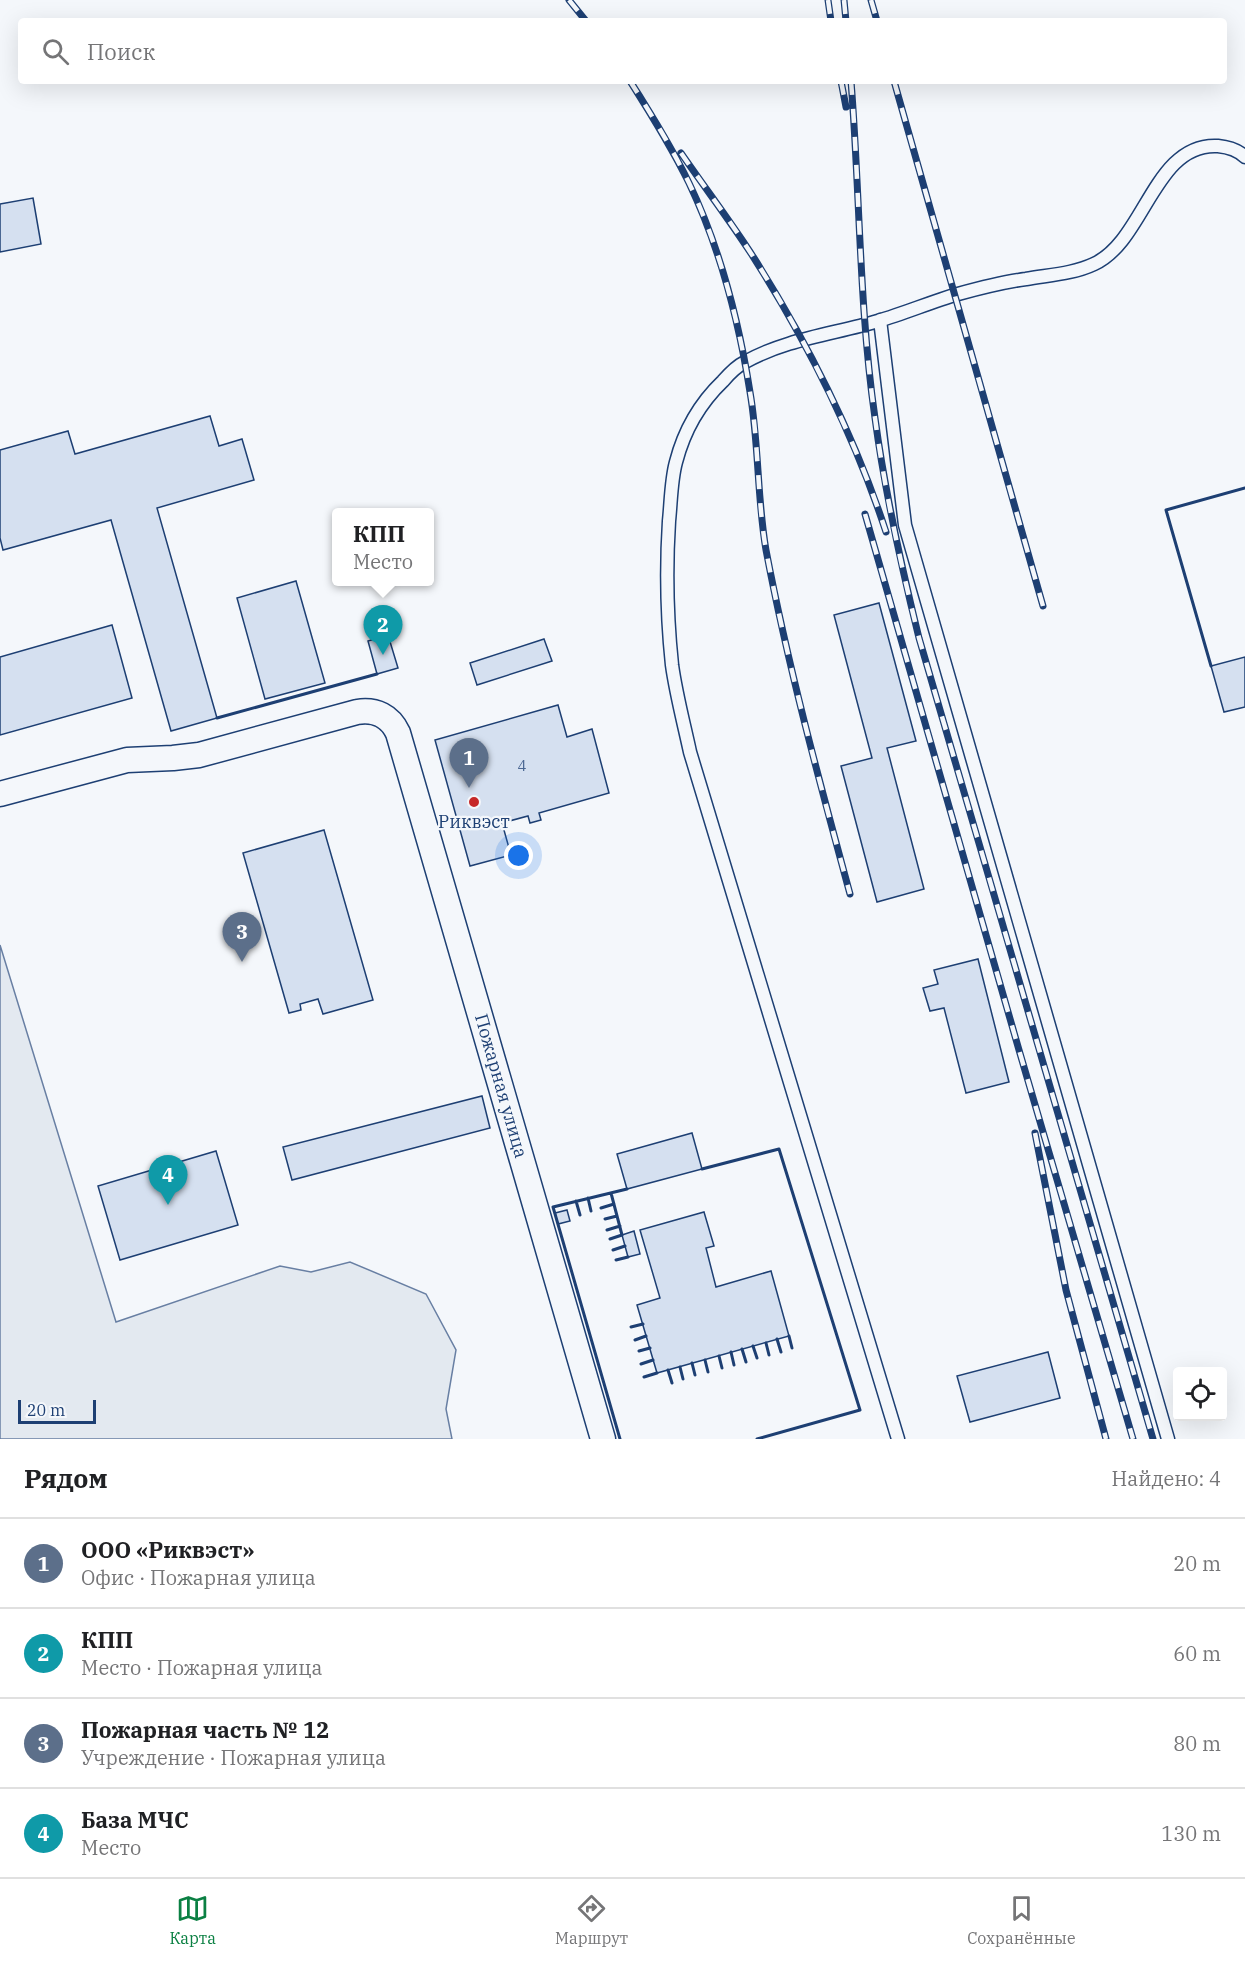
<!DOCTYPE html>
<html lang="ru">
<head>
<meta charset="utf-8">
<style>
	:root { --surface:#fff; --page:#f6f6f6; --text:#202124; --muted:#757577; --line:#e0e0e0; --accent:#0b8043 }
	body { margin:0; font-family:"IBM Plex Serif",serif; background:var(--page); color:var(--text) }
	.controls { position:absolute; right:18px; bottom:18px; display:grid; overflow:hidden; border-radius:6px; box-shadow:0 6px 24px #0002 }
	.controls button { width:54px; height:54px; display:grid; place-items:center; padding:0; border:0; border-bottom:2px solid var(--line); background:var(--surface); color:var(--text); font:30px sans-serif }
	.scale { position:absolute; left:18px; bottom:15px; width:78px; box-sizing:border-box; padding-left:6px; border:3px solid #1d3f73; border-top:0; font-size:16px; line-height:21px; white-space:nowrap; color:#1d3f73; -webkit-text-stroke:4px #f4f7fb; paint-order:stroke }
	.you { position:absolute; left:519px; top:856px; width:21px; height:21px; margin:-15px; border:4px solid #fff; border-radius:50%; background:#1a73e8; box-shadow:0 0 0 9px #1a73e833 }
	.badge { display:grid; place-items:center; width:39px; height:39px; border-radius:50%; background:var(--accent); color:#fff; font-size:20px; font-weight:700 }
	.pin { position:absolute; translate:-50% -50px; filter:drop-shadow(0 2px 3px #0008) }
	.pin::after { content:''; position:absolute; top:32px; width:21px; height:18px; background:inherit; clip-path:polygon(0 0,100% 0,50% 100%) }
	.popup { position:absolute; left:332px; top:508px; width:102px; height:78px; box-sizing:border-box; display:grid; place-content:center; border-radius:6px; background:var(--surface); filter:drop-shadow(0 2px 4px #0005); font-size:20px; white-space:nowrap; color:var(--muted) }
	.popup b { font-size:22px; color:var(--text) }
	.popup::after { content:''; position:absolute; left:50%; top:100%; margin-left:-12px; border:12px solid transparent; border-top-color:var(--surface) }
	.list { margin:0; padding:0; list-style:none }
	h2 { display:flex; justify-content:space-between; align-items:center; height:78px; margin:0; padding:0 24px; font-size:26px }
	h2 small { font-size:20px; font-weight:400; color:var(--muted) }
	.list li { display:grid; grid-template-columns:39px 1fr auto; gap:18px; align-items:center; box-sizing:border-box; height:90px; padding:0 24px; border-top:2px solid var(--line) }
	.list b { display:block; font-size:22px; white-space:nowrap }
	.list p { margin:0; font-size:20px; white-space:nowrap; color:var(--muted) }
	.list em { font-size:20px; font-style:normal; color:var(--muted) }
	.icon { flex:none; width:33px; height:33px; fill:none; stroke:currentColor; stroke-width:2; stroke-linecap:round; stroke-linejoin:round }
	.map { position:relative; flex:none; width:1245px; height:1439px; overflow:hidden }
	.search { position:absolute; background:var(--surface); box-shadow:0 6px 24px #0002; left:18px; right:18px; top:18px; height:66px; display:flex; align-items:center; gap:15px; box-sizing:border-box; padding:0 21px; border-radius:6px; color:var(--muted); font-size:22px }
	.sheet { height:438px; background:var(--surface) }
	nav { display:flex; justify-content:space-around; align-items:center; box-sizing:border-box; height:84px; border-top:2px solid var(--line); background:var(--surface); font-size:16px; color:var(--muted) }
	nav a { display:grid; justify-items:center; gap:3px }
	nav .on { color:var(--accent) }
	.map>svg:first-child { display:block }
</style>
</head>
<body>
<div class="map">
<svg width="1245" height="1439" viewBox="0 0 1245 1439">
	<rect width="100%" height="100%" fill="#f4f7fb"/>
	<path fill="#e3e9f0" stroke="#687fa3" stroke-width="1.5" d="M 0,945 L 116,1322 L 280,1266 L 311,1272 L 350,1262 L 426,1294 L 456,1350 L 446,1409 L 452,1439 L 0,1439 Z"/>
	<path fill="#d5e0f0" stroke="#1d3f73" stroke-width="1.5" d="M 33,198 L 41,244 L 0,252 L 0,204 Z
		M 210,416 L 219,446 L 242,439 L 254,480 L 157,508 L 217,718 L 171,731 L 111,520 L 3,550 L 0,538 L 0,450 L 68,431 L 75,454 Z
		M 296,581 L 325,683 L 265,699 L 237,598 Z
		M 879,603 L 916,741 L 887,748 L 924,889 L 877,902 L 841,766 L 872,758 L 834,615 Z
		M 112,625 L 132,698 L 0,735 L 0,657 Z
		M 388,635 L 398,668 L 377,674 L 368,641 Z
		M 544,639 L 552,661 L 477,685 L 470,663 Z
		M 1245,657 L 1245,707 L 1224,712 L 1211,666 Z
		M 558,705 L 567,737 L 592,729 L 609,793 L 539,813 L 541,820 L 530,823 L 528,816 L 502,823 L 511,855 L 470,866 L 435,740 Z
		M 324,830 L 373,1000 L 323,1014 L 318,999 L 300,1004 L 301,1010 L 289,1013 L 243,853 Z
		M 978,959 L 1009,1082 L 966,1093 L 944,1008 L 930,1011 L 923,988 L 938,984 L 934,970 Z
		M 482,1096 L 490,1128 L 292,1180 L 283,1147 Z
		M 692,1133 L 702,1169 L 627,1189 L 617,1154 Z
		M 216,1151 L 238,1225 L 120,1260 L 98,1186 Z
		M 567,1210 L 570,1221 L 558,1224 L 555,1213 Z
		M 704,1212 L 714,1246 L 706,1248 L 716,1287 L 771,1271 L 789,1336 L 657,1373 L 637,1305 L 660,1298 L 640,1230 Z
		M 634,1231 L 640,1254 L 628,1257 L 622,1235 Z
		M 1048,1352 L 1060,1398 L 970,1422 L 957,1376 Z"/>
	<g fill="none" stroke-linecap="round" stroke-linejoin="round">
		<g stroke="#1d3f73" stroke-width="15">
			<path id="service" d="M 880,320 L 905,525 L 1168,1439
				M 898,1439 L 690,752 C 684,724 676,694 672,665 C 667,618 666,568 669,521 C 671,502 671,480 676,462 C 684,431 700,403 723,381 C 729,374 737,366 745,362 C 786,339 834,334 878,321 C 905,313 931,302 958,294 C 980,288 1003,282 1026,279 C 1048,275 1073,274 1094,264 C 1145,241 1154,142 1218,146 C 1228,147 1238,150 1245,157"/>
		</g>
		<g stroke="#1d3f73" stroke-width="27">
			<path id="minor" d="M 0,794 L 127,760 L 173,758 L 199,755 L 357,712 C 376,709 390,716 398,733 L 603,1439"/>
		</g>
		<use href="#service" stroke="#f4f7fb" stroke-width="12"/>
		<use href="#minor" stroke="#f4f7fb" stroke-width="24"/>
		<g stroke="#1d3f73" stroke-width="7">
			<path id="rail" d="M 569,0 L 586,21
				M 828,0 L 831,21
				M 844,0 L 846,21
				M 871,0 L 877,21
				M 630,81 C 651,114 672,148 689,183 C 720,248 739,322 750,392 C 759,444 757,498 766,550 C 788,666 819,780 850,894
				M 841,81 L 846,107
				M 851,81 C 860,193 859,307 875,418 C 885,493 901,565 919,638 L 1153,1439
				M 894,81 L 1043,606
				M 681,153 C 705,188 731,222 754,258 C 807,342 855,437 886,532
				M 865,514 L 1019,1050 L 1133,1439
				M 1035,1133 L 1066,1290 L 1106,1439"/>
		</g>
		<use href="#rail" stroke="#f4f7fb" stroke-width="4.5" stroke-dasharray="14" stroke-linecap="butt"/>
		<path stroke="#1d3f73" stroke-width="3" d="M 1211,666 L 1166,510 L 1245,488
			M 217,718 L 377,674
			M 702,1169 L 779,1149 L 860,1410 L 757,1439
			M 588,1198 L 591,1211
			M 576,1201 L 580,1215
			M 601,1208 L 614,1204
			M 605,1219 L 617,1216
			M 607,1230 L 620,1226
			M 610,1239 L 622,1235 L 611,1193
			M 613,1250 L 625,1246
			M 616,1260 L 628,1257
			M 631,1327 L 643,1324
			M 789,1336 L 792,1348
			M 777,1339 L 781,1352
			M 635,1340 L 646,1336
			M 766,1343 L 769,1355
			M 753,1346 L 757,1358
			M 742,1349 L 746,1362
			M 639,1351 L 650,1348
			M 731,1352 L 734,1365
			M 719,1356 L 722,1368
			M 705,1360 L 708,1372
			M 692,1363 L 695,1375
			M 641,1364 L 653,1360
			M 680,1367 L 683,1379
			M 668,1370 L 672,1383
			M 644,1377 L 657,1373
			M 620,1439 L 553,1207 L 627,1189"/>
	</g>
	<circle fill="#c62828" stroke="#f4f7fb" stroke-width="2" cx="474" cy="802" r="6"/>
	<g text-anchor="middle" stroke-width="4.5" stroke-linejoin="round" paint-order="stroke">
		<g font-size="15" fill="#4b6792">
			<text x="522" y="771">4</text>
		</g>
		<g font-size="18" fill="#1d3f73" stroke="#f4f7fb">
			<text x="474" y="828">Риквэст</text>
		</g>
		<g font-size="18" fill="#1d3f73" stroke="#f4f7fb">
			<text transform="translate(501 1086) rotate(74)" y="6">Пожарная улица</text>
		</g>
	</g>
</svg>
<div class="controls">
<button><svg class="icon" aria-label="locate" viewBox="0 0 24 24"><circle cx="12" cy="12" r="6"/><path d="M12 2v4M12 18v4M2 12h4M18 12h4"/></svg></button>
</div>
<div class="scale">20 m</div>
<div class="you"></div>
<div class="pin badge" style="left:469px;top:788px;background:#5c6f8a">1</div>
<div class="pin badge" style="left:383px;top:655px;background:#0f9aa8">2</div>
<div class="popup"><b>КПП</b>Место</div>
<div class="pin badge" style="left:242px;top:962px;background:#5c6f8a">3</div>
<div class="pin badge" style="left:168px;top:1205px;background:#0f9aa8">4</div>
<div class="search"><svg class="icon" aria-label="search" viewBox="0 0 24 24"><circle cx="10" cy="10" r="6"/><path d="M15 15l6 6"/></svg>Поиск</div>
</div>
<section class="sheet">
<h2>Рядом<small>Найдено: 4</small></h2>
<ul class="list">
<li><span class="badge" style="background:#5c6f8a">1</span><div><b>ООО «Риквэст»</b><p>Офис · Пожарная улица</p></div><em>20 m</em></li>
<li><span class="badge" style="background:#0f9aa8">2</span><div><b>КПП</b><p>Место · Пожарная улица</p></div><em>60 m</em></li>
<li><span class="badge" style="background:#5c6f8a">3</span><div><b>Пожарная часть № 12</b><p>Учреждение · Пожарная улица</p></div><em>80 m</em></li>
<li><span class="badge" style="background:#0f9aa8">4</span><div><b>База МЧС</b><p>Место</p></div><em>130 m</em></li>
</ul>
</section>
<nav>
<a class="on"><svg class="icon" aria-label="map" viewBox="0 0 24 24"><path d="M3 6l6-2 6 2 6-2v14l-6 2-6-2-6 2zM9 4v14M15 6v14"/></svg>Карта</a>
<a><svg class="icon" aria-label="directions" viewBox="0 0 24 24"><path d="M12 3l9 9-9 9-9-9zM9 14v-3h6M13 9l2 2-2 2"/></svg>Маршрут</a>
<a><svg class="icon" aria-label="saved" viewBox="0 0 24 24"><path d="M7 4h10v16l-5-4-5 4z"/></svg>Сохранённые</a>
</nav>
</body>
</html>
